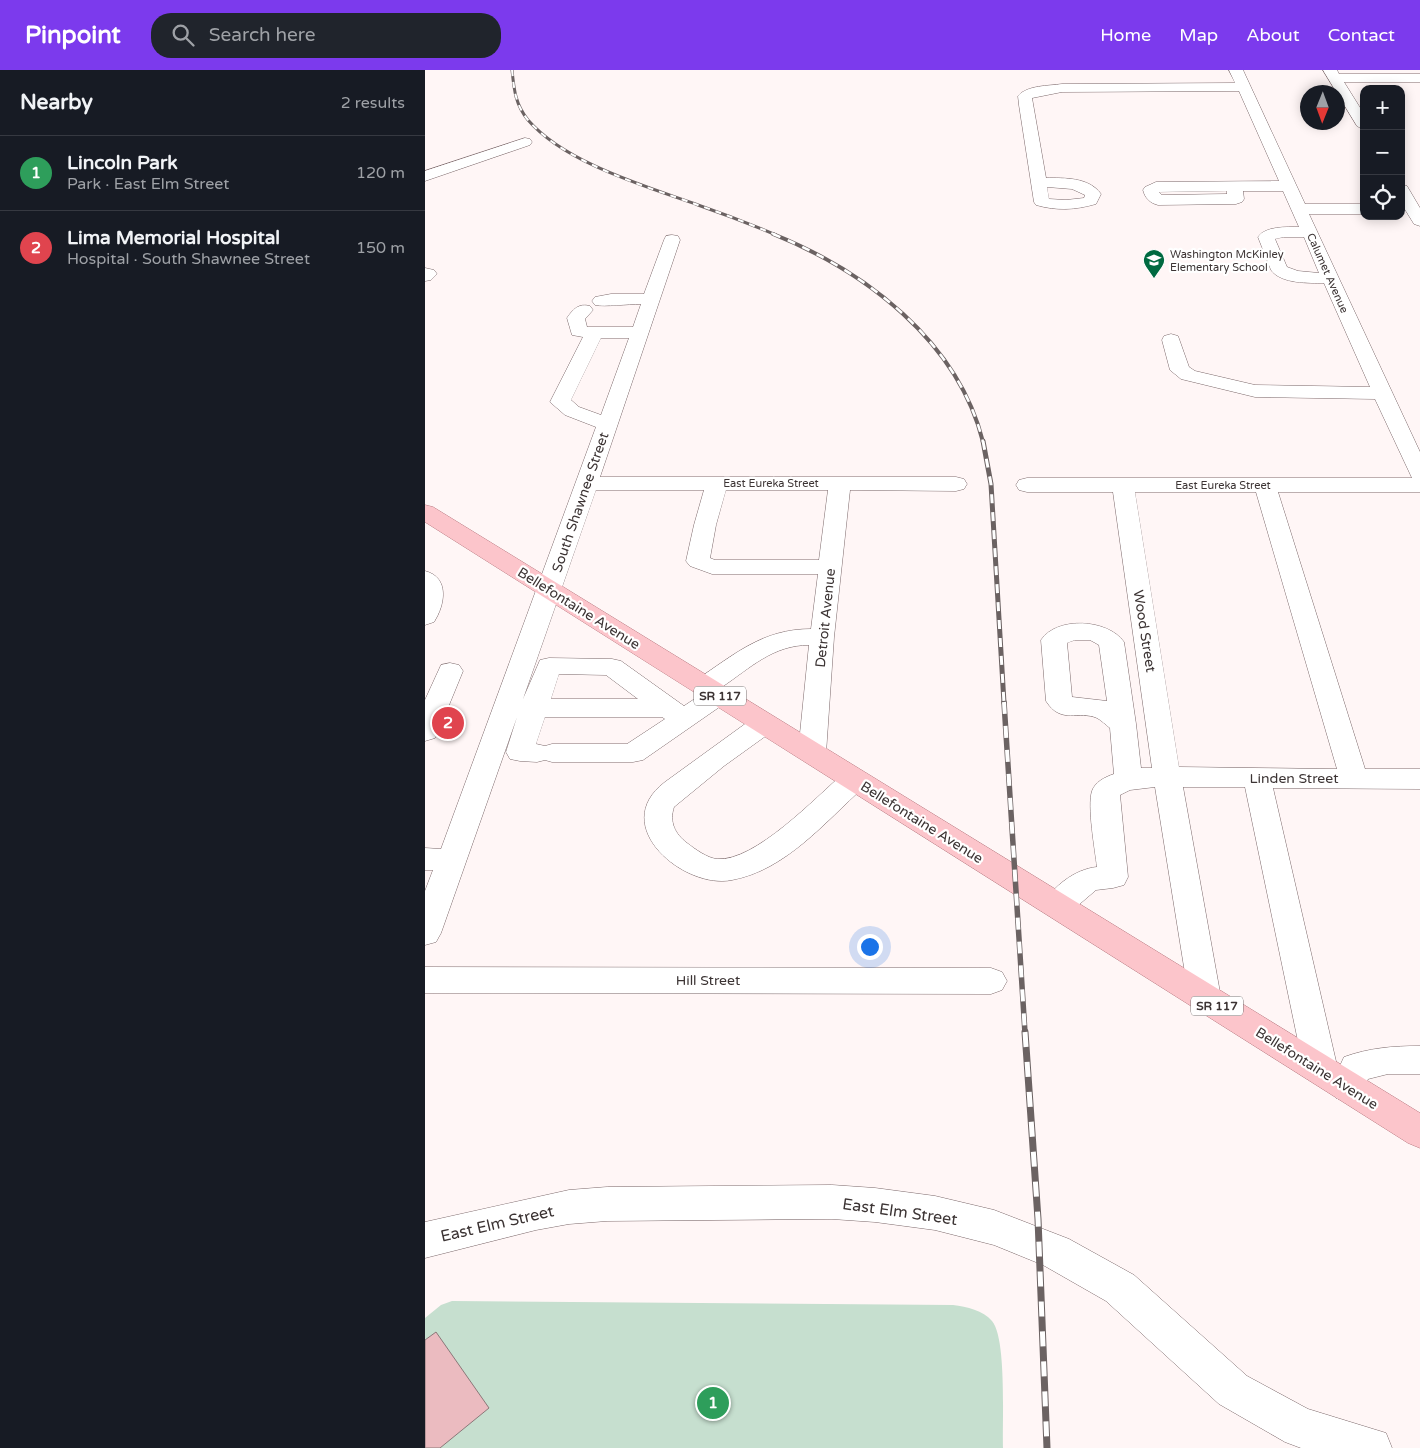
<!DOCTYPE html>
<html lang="en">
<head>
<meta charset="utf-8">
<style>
	:root { --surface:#171b24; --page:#20242c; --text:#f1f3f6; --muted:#9ea1a6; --line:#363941; --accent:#7c3aed }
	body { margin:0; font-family:"Varela Round",sans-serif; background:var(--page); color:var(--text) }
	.controls { position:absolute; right:15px; top:15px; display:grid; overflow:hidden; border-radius:10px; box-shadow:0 2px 12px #0003 }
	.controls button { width:45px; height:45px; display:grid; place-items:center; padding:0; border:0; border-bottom:1px solid var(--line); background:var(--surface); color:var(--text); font:25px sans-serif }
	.compass { position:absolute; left:875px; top:15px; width:45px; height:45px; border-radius:50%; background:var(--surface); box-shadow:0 2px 12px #0003; rotate:181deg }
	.you { position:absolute; left:444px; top:876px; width:18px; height:18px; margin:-12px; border:4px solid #fff; border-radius:50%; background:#1a73e8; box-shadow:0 0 0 8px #1a73e833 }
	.badge { display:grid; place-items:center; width:32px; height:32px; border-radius:50%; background:var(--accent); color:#fff; font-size:16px; font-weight:700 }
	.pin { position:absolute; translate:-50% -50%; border:2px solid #fff; box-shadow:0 1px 5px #0006 }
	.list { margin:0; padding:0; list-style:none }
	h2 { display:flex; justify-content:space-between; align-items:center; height:65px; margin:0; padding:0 20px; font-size:21px }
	h2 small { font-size:16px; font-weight:400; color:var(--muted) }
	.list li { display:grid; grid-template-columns:32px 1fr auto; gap:15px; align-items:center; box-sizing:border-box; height:75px; padding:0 20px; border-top:1px solid var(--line) }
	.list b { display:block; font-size:19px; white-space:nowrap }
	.list p { margin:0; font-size:16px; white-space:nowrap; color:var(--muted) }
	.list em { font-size:16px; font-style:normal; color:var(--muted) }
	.icon { flex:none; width:28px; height:28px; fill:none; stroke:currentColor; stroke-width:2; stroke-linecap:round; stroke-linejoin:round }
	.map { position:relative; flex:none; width:995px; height:1378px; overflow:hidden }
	header { display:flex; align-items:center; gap:30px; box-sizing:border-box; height:70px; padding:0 25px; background:var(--accent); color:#fff }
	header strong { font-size:24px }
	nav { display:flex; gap:28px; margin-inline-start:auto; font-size:18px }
	.search { width:350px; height:45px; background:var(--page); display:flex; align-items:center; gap:12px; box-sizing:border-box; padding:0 18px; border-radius:20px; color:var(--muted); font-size:19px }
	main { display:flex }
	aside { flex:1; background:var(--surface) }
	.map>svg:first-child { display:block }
</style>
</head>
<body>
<header>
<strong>Pinpoint</strong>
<div class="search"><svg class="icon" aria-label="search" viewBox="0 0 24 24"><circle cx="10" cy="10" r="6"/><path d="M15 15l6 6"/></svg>Search here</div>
<nav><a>Home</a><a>Map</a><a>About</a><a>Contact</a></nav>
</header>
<main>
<aside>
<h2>Nearby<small>2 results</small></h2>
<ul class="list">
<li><span class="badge" style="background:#2e9e5b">1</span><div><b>Lincoln Park</b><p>Park · East Elm Street</p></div><em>120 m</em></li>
<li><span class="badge" style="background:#e0444e">2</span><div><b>Lima Memorial Hospital</b><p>Hospital · South Shawnee Street</p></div><em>150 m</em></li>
</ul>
</aside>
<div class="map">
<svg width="995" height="1378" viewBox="0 0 995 1378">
	<rect width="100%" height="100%" fill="#fff6f6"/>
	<path fill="#c6dfcf" d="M 27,1231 L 528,1235 C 542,1237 558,1240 567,1251 C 582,1269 577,1352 578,1378 L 0,1378 L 0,1248 L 16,1235 Z"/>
	<path fill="#ebbbc0" stroke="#8b7879" d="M 11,1262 L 64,1338 L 15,1378 L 0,1378 L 0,1270 Z"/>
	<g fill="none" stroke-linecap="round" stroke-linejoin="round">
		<g stroke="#7c696b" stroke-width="1">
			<path id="minor" d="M 804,0 L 818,0 L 880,134 L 939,134 L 939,144 L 884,144 L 995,382 L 995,422 L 853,422 L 940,699 L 995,699 L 995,719 L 848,718 L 913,1000 L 919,987 C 944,978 968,976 995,976 L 995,1004 L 963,1004 L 943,1009 L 935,1028 L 923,1032 L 911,1028 L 906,1017 L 912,1003 L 908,1010 L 896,1015 L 884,1010 L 879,1000 L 820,717 L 758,717 L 796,928 L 791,937 L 780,941 L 769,937 L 764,928 L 730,717 L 705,720 L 695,725 L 703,807 L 699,815 L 688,818 L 671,820 L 643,844 L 632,848 L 621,844 L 617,836 C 627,817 650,799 672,797 C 670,780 662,736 667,721 C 670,712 680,707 689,704 L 685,658 C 681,655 676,650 672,648 C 654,640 636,655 621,631 L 616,570 C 632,546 683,549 699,572 L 711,654 L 716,698 L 727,698 L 688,422 L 602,422 L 594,420 L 591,415 L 594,410 L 602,408 L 987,408 L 950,329 L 830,327 L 756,309 L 745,300 L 737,270 L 739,266 L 746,264 L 753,266 L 764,297 L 770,301 L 830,315 L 945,317 L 899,213 C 884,213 856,214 846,200 L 833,167 C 840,156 862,157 874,157 L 858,121 L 818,121 L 819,129 L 817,132 L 811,134 L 733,135 C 725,133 720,128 718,120 L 720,117 L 731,112 L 854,111 L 814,21 L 637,22 L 607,28 L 621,108 C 639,108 664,107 676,124 L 671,134 C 650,140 632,141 611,135 L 609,132 L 594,35 L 593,26 C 602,15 624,16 637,14 L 810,13 ZM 622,117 L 647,119 L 660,125 L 659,128 L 641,130 L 624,129 ZM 802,121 L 802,124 L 737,125 L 734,122 ZM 859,167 L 879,167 L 894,203 L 873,201 L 862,197 L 850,169 ZM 710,422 L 831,422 L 912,699 L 754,697 ZM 650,570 L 665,570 L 674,575 L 682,631 L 647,627 L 642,573 Z
				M 898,0 L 912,0 L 914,4 L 995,4 L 995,12 L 919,12 L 939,44 L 939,60 L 932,56 Z
				M 100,68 L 105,69 L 107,72 L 105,75 L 0,111 L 0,101 Z
				M 976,114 L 982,116 L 995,138 L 995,156 L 989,154 L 976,133 Z
				M 247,165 L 253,166 L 255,170 L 175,407 L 531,407 L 539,409 L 542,414 L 539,419 L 531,421 L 425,420 L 409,567 L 401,683 L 397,690 L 387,692 L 377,690 L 373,683 L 384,575 C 348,575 325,598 297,617 L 303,619 L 307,625 L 303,631 L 218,690 L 208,692 L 127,692 L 120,690 L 112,692 L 95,691 L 85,689 L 81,682 L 92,647 L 16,863 L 11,872 L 0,875 L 0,821 L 8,800 L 0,800 L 0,778 L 16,779 L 171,357 L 140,345 L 125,332 L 158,267 L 147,265 L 142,248 C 148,239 154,233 165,236 L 168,240 L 160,249 L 162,257 L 208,257 L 216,234 C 203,234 180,237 170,235 L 167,231 L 170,227 L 186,224 L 219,224 L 239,170 L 241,166 ZM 176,268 L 204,268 L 176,345 L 154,337 L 146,330 ZM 171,420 L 279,420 L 269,455 L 261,491 L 265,496 L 287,504 L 393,504 L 386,559 C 337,559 309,585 271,610 L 267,616 L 271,622 L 277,624 L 259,636 L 196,591 L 187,589 L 124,588 L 115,590 L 98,629 ZM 301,420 L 403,420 L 394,490 L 290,490 L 285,488 L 291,455 ZM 134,604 L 181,605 L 213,629 L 126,629 ZM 120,647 L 237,647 L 240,649 L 202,674 L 127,674 L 120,676 L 111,674 Z
				M 0,198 L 9,200 L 12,204 L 6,210 L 0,211 Z
				M 0,501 C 25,507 20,535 9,552 L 0,555 Z
				M 25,593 L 34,595 L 38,601 L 13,662 L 10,668 L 0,671 L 0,630 L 16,595 Z
				M 340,645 L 349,648 L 353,654 L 349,660 L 299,696 L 249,737 C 244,752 250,764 262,773 C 270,779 282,788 292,789 C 330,792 391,727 419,703 L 429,700 L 439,703 L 443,710 L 439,717 C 400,752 361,800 307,810 C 260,820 182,756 240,712 L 320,654 L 331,648 Z
				M 0,897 L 566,898 L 577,902 L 582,911 L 577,920 L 566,924 L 0,923 Z
				M 407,1115 L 450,1118 L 510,1126 L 569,1140 L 644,1169 L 709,1205 L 822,1306 L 883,1339 L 961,1363 L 967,1378 L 876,1378 L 860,1372 L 794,1334 L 681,1231 L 618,1195 L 569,1175 L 510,1160 L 450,1152 L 407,1149 L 182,1151 L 144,1154 L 111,1160 L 0,1188 L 0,1152 L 144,1120 L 182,1117 Z"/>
		</g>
		<g stroke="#b87980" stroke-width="1">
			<path id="major" d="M 0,435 L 8,437 L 995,1043 L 995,1078 L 983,1073 L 0,452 Z"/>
		</g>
		<use href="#minor" fill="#fff" fill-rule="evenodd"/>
		<use href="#major" fill="#fcc5cb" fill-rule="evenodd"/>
		<g stroke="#6b6262" stroke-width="3">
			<path id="rail-far4" d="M 87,0 C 89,19 90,34 103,50 C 140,93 220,116 273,135 C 299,144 325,154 351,165"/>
		</g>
		<g stroke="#6b6262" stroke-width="4">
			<path id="rail-far3" d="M 348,164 C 440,201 533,271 558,372"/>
		</g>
		<g stroke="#6b6262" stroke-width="5">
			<path id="rail-far2" d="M 558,371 L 566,414 L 579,633"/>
		</g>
		<g stroke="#6b6262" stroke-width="5.5">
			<path id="rail-far1" d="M 579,632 L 600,963"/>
		</g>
		<g stroke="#6b6262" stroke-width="7">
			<path id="rail" d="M 600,962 L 613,1149 L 622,1378"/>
		</g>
		<use href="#rail-far4" stroke="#fff" stroke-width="2" stroke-dasharray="6" stroke-linecap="butt"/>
		<use href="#rail-far3" stroke="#fff" stroke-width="2.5" stroke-dasharray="8" stroke-linecap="butt"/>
		<use href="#rail-far2" stroke="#fff" stroke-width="3" stroke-dasharray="9" stroke-linecap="butt"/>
		<use href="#rail-far1" stroke="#fff" stroke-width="4" stroke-dasharray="12" stroke-linecap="butt"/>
		<use href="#rail" stroke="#fff" stroke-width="5" stroke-dasharray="15" stroke-linecap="butt"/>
	</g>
	<defs>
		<g id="school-pin" transform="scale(1.125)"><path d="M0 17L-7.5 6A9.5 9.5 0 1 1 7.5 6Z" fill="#006a41" stroke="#fff"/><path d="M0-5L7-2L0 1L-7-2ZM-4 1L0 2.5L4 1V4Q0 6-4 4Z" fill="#fff"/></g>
	</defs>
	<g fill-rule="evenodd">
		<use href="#school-pin" x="729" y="190"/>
	</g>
	<g text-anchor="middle" stroke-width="4.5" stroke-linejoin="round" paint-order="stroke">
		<g font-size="11" fill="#3c3434" stroke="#fff" text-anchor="start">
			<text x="745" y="188">Washington McKinley<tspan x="745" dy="13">Elementary School</tspan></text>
		</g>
		<g font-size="11" fill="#3c3434" stroke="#fff">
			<text transform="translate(903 203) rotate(66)" y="4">Calumet Avenue</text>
			<text x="346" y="417">East Eureka Street</text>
			<text x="798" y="419">East Eureka Street</text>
		</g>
		<g fill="#fff" stroke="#767171" stroke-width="1">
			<rect x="269" y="616.5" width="52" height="19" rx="4"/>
			<rect x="766" y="926.5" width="52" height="19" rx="4"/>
		</g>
		<g font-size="12" font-weight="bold" fill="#3c3434">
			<text x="295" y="630">SR 117</text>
			<text x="792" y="940">SR 117</text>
		</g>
		<g font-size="14" fill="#3c3434" stroke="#fff">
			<text transform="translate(155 432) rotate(-71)" y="5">South Shawnee Street</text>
			<text transform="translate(154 538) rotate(32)" y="5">Bellefontaine Avenue</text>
			<text transform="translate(400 548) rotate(-84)" y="5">Detroit Avenue</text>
			<text transform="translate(720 561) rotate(81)" y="5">Wood Street</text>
			<text x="869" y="713">Linden Street</text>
			<text transform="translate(497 752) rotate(32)" y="5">Bellefontaine Avenue</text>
			<text x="283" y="915">Hill Street</text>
			<text transform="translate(892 998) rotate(32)" y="5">Bellefontaine Avenue</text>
		</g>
		<g font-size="16" fill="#3c3434" stroke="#fff">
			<text transform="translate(475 1141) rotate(8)" y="6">East Elm Street</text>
			<text transform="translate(72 1153) rotate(-13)" y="6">East Elm Street</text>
		</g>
	</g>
</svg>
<div class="controls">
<button>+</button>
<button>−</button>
<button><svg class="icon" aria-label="locate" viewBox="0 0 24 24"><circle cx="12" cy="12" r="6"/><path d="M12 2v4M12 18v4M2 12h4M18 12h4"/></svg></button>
</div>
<svg class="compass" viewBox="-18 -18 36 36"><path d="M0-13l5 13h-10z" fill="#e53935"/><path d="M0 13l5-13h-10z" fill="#9ea1a6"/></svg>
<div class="you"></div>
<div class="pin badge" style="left:288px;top:1333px;background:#2e9e5b">1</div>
<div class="pin badge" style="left:23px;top:653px;background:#e0444e">2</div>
</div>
</main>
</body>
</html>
